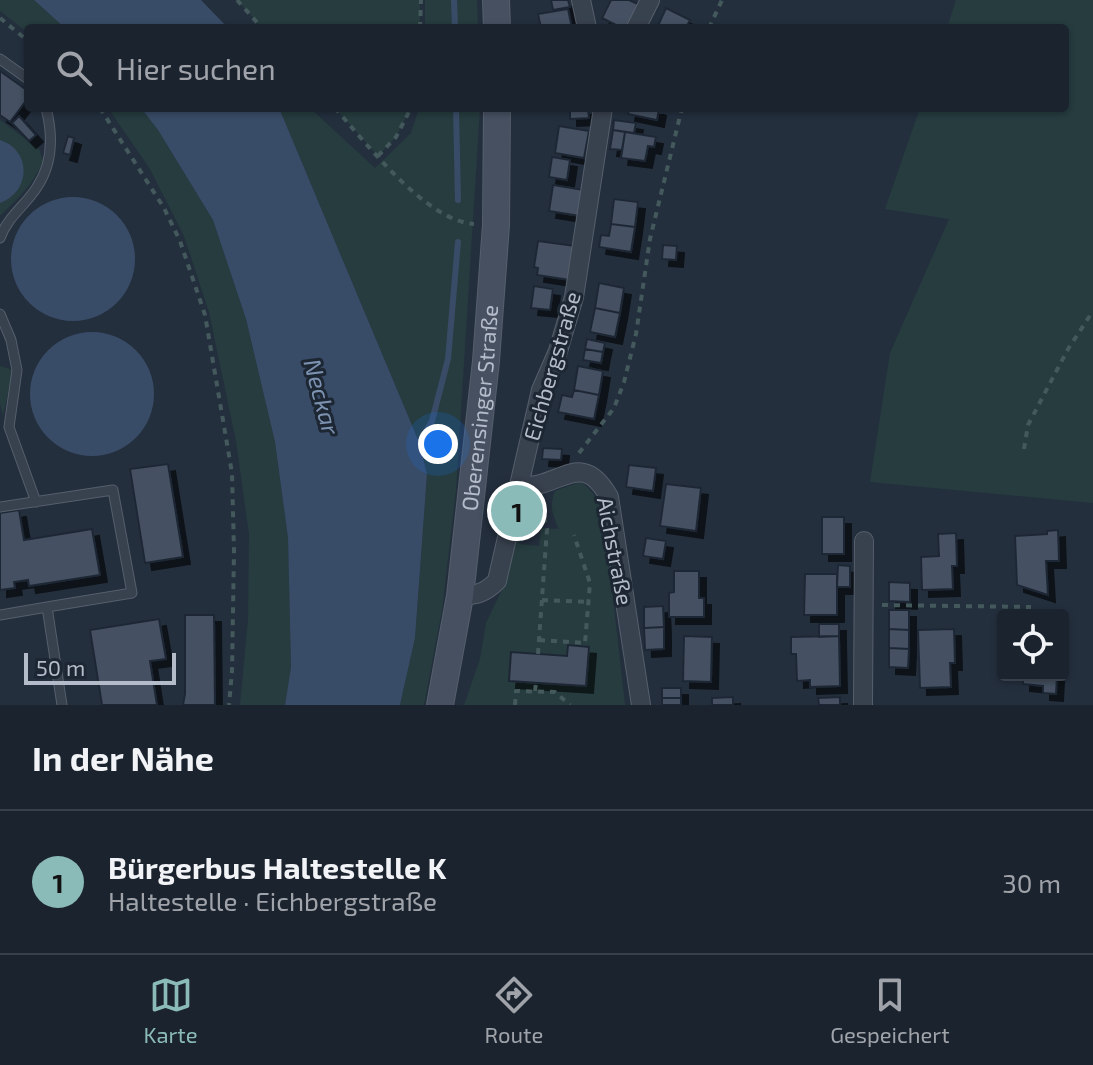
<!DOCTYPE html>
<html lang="de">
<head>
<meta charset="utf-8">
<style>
	:root { --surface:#1b232e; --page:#282f3a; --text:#f1f3f6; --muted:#a0a4aa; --line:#39404a; --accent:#8bbbb9 }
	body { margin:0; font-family:"Exo 2",sans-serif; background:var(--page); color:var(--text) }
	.controls { position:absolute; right:24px; bottom:24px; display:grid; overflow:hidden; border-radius:8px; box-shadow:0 2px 6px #0004 }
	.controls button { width:72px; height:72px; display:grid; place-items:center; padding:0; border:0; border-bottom:2px solid var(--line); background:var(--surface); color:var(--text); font:40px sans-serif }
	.scale { position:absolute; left:24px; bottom:20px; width:152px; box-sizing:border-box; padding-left:8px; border:4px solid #b4bcc9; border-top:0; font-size:22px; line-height:28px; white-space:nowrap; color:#b4bcc9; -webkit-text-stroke:6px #1d2633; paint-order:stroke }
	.you { position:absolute; left:438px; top:444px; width:28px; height:28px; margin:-20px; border:6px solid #fff; border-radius:50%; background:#1a73e8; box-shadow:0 0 0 12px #1a73e833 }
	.badge { display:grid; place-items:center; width:52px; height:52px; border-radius:50%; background:var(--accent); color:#111; font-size:26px; font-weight:700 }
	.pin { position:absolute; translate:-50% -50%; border:4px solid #fff; box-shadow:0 2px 8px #0006 }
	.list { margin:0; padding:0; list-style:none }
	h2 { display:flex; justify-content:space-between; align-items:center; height:104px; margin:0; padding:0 32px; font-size:34px }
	h2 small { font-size:26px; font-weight:400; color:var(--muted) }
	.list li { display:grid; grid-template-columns:52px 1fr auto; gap:24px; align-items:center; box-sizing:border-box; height:144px; padding:0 32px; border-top:2px solid var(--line) }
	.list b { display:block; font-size:30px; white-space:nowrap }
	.list p { margin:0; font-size:26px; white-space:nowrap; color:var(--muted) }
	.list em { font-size:26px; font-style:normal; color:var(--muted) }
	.icon { flex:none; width:44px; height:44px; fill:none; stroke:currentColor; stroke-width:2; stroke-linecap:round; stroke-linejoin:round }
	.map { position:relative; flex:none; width:1093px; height:705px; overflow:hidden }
	.search { position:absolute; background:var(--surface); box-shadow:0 2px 6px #0004; left:24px; right:24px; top:24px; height:88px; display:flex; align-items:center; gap:20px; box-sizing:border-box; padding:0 28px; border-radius:8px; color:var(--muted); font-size:30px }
	.sheet { height:248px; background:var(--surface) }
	nav { display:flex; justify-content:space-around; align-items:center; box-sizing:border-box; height:112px; border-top:2px solid var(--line); background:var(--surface); font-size:22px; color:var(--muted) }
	nav a { display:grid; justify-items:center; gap:4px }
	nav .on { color:var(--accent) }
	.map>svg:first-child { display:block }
</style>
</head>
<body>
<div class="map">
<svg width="1093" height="705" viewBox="0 0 1093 705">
	<defs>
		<filter id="shadow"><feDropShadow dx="7" dy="7" stdDeviation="0" flood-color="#0009"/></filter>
	</defs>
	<rect width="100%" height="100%" fill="#242f3e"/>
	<path fill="#263c3f" d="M 0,0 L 34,0 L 65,28 L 28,28 L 28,33 L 0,11 Z
		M 237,0 L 420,0 L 420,28 L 262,28 Z
		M 425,0 L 477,0 L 478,28 L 425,28 Z
		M 956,0 L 1093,0 L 1093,503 L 870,482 L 890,353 L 949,219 L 885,209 L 920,108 L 1065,108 L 1065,28 L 947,28 Z
		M 108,108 L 141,108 L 158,130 L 213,220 L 246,319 L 275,442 L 288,538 L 291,667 L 285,705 L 240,705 L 248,620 L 249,534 L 236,441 L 209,312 L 184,236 L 150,169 Z
		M 279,108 L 310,108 L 375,168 L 411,133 L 419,108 L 480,108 L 456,490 L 442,610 L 424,705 L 400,705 L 415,638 L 427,474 L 419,442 Z
		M 335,108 L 411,108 L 396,137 L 378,156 Z
		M 0,120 L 39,149 L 43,161 C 34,184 17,199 0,216 Z
		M 0,366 L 13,370 L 3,416 L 0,404 Z
		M 580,482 C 595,491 598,502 604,518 L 625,705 L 464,705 L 480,659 L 486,623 L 508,577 L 517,537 L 526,517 L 528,516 L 519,544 L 539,546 L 541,528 L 559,529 C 552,515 549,506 555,491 Z"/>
	<path fill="#394c67" d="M 34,0 L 201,0 L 228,28 L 65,28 Z
		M 141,108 L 279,108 L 282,115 L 419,442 L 427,474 L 415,638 L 400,705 L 285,705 L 291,667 L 288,538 L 275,442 L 246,319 L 213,220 L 158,130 Z
		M 0,140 C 32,150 31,192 0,203 Z
		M11 259a62 62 0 1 1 124 0a62 62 0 1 1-124 0Z
		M30 394a62 62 0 1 1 124 0a62 62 0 1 1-124 0Z"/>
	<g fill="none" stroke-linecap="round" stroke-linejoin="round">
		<path stroke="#394c67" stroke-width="6" d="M 454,0 L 455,28
			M 456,108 L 458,200
			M 416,448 L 432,421 L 448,359 L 458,242"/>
	</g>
	<path fill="#455162" stroke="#1f2835" stroke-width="2" filter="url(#shadow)" d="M 551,0 L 568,0 L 570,7 L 553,10 Z
		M 611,0 L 629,0 L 640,5 L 629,28 L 622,28 L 602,18 Z
		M 666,8 L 690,20 L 686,28 L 657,28 Z
		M 568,9 L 572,28 L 541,28 L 538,14 Z
		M 0,71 L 28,91 L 28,98 L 10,122 L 0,115 Z
		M 570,108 L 588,108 L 589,118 L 570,119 Z
		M 629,108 L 657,108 L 659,109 L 657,120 L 628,114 Z
		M 19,116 L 36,135 L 29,141 L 12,123 Z
		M 614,120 L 636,123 L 634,133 L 613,130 Z
		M 559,126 L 589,131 L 584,158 L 555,153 Z
		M 613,130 L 625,132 L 622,150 L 610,149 Z
		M 625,132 L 656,137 L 654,147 L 648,146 L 645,161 L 621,158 Z
		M 68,136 L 74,138 L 70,155 L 63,153 Z
		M 552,157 L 570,160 L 567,180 L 549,177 Z
		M 553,185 L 584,190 L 580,216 L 549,211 Z
		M 614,199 L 638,202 L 635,227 L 611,224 Z
		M 611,224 L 635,227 L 631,252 L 599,247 L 601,235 L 609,236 Z
		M 538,241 L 575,246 L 570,280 L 537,275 L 538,268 L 534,267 Z
		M 663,245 L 677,246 L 676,260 L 662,259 Z
		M 599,283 L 624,288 L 620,313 L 595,308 Z
		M 534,286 L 553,289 L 550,310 L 531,308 Z
		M 595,308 L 620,313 L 615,337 L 590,332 Z
		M 587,339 L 605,343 L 603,352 L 585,349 Z
		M 585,349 L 603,352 L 601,363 L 583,360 Z
		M 578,366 L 603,371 L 599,395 L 574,390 Z
		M 574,390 L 599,395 L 594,419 L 558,412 L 562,395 L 572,397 Z
		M 543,448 L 562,449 L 561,460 L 542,459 Z
		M 168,464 L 183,557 L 145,563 L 130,469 Z
		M 629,465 L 656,468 L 653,491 L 626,487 Z
		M 666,484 L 701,488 L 696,531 L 660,526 Z
		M 19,510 L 24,540 L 92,529 L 100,575 L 29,586 L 28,580 L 14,582 L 15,588 L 0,590 L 0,513 Z
		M 822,517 L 844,517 L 844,554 L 822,554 Z
		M 1058,530 L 1059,561 L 1046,561 L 1048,595 L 1017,585 L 1015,536 L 1047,534 L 1047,531 Z
		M 956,533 L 957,566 L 952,566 L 953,589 L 922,590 L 921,557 L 939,556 L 938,534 Z
		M 646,538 L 666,541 L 663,559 L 643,556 Z
		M 838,565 L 850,566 L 850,587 L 837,587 Z
		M 674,571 L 699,571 L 699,598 L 704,598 L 704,617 L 669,617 L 669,593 L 674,592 Z
		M 805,574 L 837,574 L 837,615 L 804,615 Z
		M 889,582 L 910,583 L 910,602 L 889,601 Z
		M 663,606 L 664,627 L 644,628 L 644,607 Z
		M 889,610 L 909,610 L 909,630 L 889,629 Z
		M 185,615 L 214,615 L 215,705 L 183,705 L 185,694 Z
		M 159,619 L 166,659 L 150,661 L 157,705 L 102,705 L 90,630 Z
		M 819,624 L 839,624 L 839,636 L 819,637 Z
		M 664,627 L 664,649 L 645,650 L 644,628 Z
		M 889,629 L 909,630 L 909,649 L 889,648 Z
		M 954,629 L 955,663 L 950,663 L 951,687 L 920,688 L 918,630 Z
		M 684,636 L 712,637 L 711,682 L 683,681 Z
		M 839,636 L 840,686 L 810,687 L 810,680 L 797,681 L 796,654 L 791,654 L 791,637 Z
		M 568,645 L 589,647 L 586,686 L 509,681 L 511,652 L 567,656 Z
		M 889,648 L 909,649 L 908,668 L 889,667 Z
		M 1023,675 L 1057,675 L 1056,694 L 1043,693 L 1043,686 L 1023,684 Z
		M 662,688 L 681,688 L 681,698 L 662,698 Z
		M 733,697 L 733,705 L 712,705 L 712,698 Z
		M 840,697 L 840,705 L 819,705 L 818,698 Z
		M 662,698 L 681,698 L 681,705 L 662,705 Z"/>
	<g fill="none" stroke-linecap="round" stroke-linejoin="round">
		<g stroke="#565f6c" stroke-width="11">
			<path id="lane" d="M 0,59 L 28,79
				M 0,238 C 8,216 26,205 37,187 C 53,163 53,135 46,108
				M 0,314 L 11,340 L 17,370 L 9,427 L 36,502
				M 0,507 L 113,490 L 132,593 L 47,607
				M 0,615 L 47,607 L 62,705"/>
		</g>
		<g stroke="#565f6c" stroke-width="20">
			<path id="street" d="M 581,0 L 587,28
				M 636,28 L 650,0
				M 521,486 C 560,489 581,447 609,497 L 641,705
				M 460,596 C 477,595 485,593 497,581 L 541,390 L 558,351 L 574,297 L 603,108
				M 863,705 L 864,541"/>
		</g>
		<g stroke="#565f6c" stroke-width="28">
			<g id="secondary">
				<path d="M 496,0 L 497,28"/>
				<path id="s1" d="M 440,705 L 460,596 L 486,361 L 496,225 L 497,108"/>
			</g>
		</g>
		<path stroke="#44595c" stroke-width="4" stroke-dasharray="6 6" stroke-linecap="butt" d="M 237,0 L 262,28
			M 0,18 L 28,41
			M 420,28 L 421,0
			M 709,28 L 722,0
			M 100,108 L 164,208 L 180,241 L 205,315 L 232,473 L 234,551 L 232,671 L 229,705
			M 335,108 C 366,143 426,221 474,224
			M 378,156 L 396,137 L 411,108
			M 1024,449 L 1028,425 L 1068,349 L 1093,311
			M 579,453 L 614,408 L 624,382 L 636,334 L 650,239 L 682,108
			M 542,600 L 589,602
			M 882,605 L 1031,607
			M 539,640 L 585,643 L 590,583 L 574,535
			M 538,654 L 547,529 L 540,500
			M 535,691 L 536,683
			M 515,705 L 516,691 L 555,692 L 570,705"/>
		<use href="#lane" stroke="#38414e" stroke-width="9"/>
		<use href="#street" stroke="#38414e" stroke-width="18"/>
		<use href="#secondary" stroke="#465061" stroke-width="26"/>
	</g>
	<g text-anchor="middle" stroke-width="6" stroke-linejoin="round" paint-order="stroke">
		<g font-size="22" fill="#b4bcc9" stroke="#1d2633">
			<text transform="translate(552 366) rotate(-74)" y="8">Eichbergstraße</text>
			<text dy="8" stroke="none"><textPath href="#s1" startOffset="300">Oberensinger Straße</textPath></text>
			<text transform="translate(615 551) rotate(79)" y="8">Aichstraße</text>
		</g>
		<g font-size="24" font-style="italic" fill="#7c92b1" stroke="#1d2633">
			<text transform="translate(321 397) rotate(75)" y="8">Neckar</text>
		</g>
	</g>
</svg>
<div class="controls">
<button><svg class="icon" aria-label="locate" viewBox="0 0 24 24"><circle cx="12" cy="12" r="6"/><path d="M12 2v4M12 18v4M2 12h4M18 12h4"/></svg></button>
</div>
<div class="scale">50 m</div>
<div class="you"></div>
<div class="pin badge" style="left:517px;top:511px">1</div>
<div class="search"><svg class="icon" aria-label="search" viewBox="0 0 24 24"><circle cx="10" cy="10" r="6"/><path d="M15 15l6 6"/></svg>Hier suchen</div>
</div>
<section class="sheet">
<h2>In der Nähe<small></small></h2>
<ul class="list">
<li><span class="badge">1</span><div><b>Bürgerbus Haltestelle K</b><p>Haltestelle · Eichbergstraße</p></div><em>30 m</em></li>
</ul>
</section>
<nav>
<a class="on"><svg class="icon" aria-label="map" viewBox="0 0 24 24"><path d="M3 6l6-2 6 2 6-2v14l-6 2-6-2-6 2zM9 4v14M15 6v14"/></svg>Karte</a>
<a><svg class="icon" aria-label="directions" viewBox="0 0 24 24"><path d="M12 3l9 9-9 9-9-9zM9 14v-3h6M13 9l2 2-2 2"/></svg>Route</a>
<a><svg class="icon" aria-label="saved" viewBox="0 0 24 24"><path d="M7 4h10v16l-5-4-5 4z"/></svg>Gespeichert</a>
</nav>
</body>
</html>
